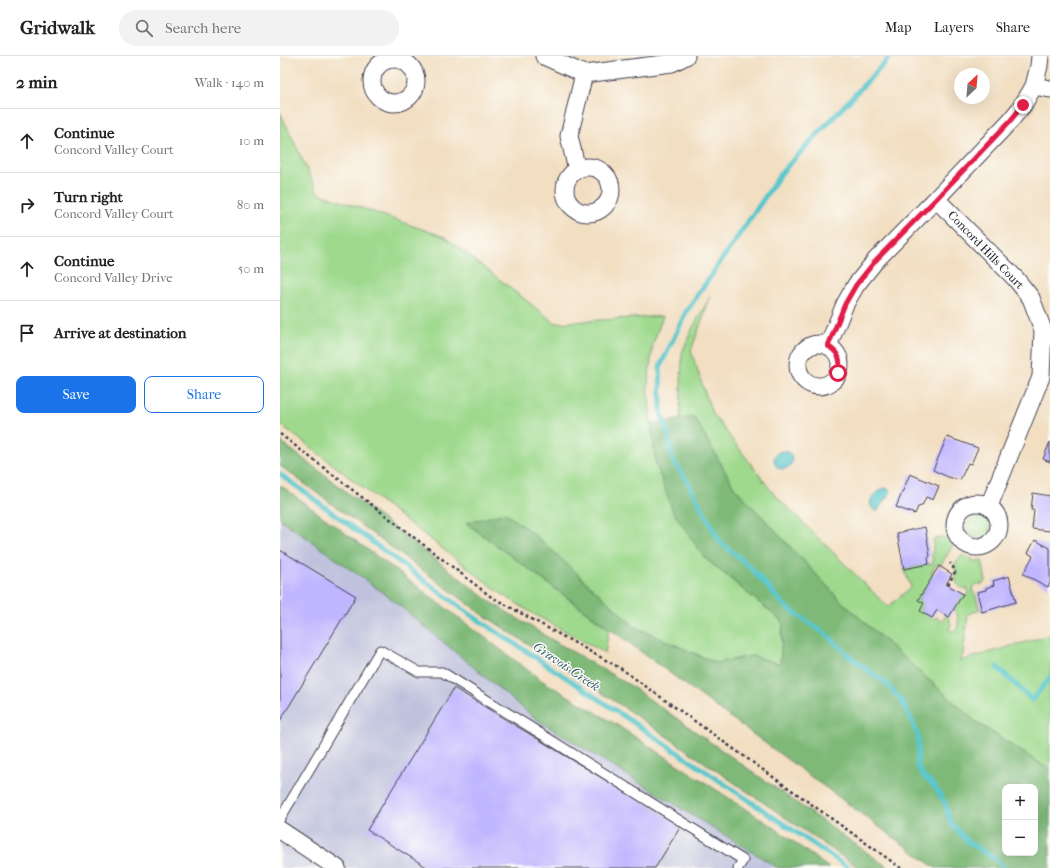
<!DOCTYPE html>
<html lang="en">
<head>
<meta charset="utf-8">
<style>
	:root { --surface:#fff; --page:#f2f2f2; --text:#202124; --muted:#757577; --line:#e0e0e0; --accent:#1a73e8 }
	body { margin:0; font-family:"IM FELL French Canon",serif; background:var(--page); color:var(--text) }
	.controls { position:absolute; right:12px; bottom:12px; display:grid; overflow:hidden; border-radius:8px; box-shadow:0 4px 16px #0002 }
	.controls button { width:36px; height:36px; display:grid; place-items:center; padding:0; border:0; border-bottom:1px solid var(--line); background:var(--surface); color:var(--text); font:20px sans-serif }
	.compass { position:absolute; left:674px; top:12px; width:36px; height:36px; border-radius:50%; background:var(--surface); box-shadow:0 4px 16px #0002; rotate:26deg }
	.stop { position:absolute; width:12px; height:12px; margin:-9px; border:3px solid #e11d48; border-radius:50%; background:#fff }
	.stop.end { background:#e11d48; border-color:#fff; box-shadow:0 1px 4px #0008 }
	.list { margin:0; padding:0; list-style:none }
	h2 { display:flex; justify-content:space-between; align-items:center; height:52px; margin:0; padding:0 16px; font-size:17px }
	h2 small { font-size:13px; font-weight:400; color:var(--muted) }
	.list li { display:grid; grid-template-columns:26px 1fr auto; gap:12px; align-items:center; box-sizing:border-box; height:64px; padding:0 16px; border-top:1px solid var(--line) }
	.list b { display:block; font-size:15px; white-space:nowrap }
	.list p { margin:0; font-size:13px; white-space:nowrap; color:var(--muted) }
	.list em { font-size:13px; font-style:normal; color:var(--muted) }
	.actions { display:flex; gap:8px; padding:12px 16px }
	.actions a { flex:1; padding:9px 0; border:1px solid var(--accent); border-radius:8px; text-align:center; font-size:14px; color:var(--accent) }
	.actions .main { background:var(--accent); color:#fff }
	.icon { flex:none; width:22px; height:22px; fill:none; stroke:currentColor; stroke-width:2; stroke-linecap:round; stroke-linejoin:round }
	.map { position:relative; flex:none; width:770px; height:812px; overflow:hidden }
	header { display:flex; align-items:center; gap:24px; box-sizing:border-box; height:56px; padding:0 20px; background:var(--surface); border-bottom:1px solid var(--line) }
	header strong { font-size:19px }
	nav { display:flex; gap:22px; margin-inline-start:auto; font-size:14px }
	.search { width:280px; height:36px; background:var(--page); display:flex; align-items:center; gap:10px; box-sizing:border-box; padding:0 14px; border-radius:22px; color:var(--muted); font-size:15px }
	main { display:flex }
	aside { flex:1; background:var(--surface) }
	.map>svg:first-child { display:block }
</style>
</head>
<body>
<header>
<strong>Gridwalk</strong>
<div class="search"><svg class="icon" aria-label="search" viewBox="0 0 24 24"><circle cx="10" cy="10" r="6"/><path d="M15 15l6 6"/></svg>Search here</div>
<nav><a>Map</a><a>Layers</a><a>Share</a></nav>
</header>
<main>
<aside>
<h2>2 min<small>Walk · 140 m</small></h2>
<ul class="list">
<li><svg class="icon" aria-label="ahead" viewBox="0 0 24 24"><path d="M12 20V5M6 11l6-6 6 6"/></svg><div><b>Continue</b><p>Concord Valley Court</p></div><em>10 m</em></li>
<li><svg class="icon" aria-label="right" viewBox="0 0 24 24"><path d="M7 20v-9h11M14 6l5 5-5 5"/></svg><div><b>Turn right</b><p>Concord Valley Court</p></div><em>80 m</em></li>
<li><svg class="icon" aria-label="ahead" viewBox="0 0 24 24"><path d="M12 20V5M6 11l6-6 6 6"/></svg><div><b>Continue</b><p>Concord Valley Drive</p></div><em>50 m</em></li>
<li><svg class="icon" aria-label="arrive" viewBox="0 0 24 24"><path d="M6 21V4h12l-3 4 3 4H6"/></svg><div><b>Arrive at destination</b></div></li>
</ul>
<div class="actions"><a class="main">Save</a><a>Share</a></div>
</aside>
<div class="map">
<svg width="770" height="812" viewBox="0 0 770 812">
	<rect width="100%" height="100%" fill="#fdfcf7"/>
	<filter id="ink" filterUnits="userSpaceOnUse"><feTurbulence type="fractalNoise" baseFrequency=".025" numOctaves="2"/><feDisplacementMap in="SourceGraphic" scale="8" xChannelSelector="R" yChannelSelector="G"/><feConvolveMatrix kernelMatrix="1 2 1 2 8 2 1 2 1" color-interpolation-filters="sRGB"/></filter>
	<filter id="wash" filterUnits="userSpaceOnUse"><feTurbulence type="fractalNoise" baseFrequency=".012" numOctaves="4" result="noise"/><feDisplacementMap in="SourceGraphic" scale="16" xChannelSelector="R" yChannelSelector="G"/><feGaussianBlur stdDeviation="0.9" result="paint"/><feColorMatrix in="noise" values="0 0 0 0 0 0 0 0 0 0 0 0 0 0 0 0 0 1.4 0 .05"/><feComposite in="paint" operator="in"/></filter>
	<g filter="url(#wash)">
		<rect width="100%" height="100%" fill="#f2dfc2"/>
		<path fill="#c0c2dd" d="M 0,463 L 109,541 L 256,663 L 498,812 L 0,812 Z"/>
		<path fill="#9ed98d" stroke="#607e64" d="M 0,56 L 38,137 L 165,181 L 275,267 L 383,260 L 373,288 L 368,328 L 371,368 L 376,408 L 425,502 L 503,566 L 500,608 L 472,600 L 436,607 L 355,571 L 255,479 L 187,467 L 329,573 L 325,597 L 257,560 L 223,539 L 0,368 Z
			M 430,241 L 411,295 L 432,357 L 493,437 L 608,551 L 631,531 L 624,513 L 649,508 L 651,509 L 652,508 L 653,505 L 652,500 L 654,483 L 662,481 L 670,482 L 673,489 L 661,509 L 656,508 L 651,518 L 653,520 L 638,544 L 644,547 L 640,555 L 654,563 L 656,561 L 662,565 L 666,559 L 669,561 L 671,569 L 669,573 C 678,580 680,565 677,559 C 677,557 675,555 673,553 L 682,539 L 685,540 L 688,539 L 689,537 L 687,533 L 681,532 L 677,528 L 676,522 L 673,522 L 677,517 L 674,510 L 682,499 L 693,503 L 693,505 L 697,506 L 698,504 L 702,504 L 706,525 L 702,528 L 694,529 C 692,531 692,535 694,538 L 695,538 L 700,554 L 688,558 L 683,598 L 680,605 L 770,579 L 770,714 L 696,666 L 563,547 L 454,431 L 414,361 L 400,363 L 402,297 L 412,273 Z
			M687 472a12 12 0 1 1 24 0a12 12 0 1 1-24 0Z"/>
		<path fill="#7eb978" stroke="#506e5a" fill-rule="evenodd" d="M 414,361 L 454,431 L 563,547 L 696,666 L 770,714 L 770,812 L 655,812 L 186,467 L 225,457 L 255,479 L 355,571 L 436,607 L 472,600 L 500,608 L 503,566 L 425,502 L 393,456 L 376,408 L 371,368 ZM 725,731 L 755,731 L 755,797 L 725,797 Z
			M 0,385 L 211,546 L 269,582 L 348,628 L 609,812 L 579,812 L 342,650 L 202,558 L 0,410 Z
			M 0,429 L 114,513 L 261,624 L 337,669 L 495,772 L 549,812 L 498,812 L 256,663 L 109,541 L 0,463 Z"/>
		<path fill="#58c6cc" stroke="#3d7484" d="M494 404a9 9 0 1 1 18 0a9 9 0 1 1-18 0Z
			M 604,432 L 608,433 L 610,435 L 610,438 L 603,446 L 598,455 L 595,455 C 584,446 595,436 604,432 Z"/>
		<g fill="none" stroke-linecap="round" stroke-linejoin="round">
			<path stroke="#58c6cc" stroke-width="5" d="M 611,0 L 502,116 L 406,256 L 380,311 L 381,356 L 388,378 L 393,405 L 405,421 L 440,486 L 469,510 L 506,551 L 547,579 L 570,601 L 607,628 L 622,646 L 632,665 L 638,680 L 638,693 L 637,710 L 644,721 L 655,731 L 665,747 L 670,766 L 688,786 L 715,803 L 725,812
				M 0,418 L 191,559 L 311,638 L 569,812
				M 717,611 L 752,644 L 770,622"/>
		</g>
		<g id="blocks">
			<path fill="#c0b5ff" d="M 667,381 L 698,392 L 691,408 L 688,407 L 680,424 L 668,421 L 653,414 Z
				M 770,386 L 770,406 L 763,403 Z
				M 630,418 L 659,430 L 653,444 L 646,441 L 642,450 L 638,451 L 635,458 L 616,451 Z
				M 753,437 L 770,440 L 770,475 L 752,473 L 754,454 L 751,454 Z
				M 645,471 L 650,500 L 648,502 L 649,508 L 624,513 L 617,477 Z
				M 755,484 L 770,492 L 770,527 L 768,531 L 743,518 L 753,500 L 748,497 Z
				M 0,494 L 76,540 L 0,665 Z
				M 659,510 L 672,518 L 666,528 L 683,538 L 669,561 L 657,554 L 652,562 L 640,555 L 644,547 L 638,544 Z
				M 729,520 L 736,546 L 702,556 L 697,536 L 706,534 L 706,532 L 714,529 L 713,525 Z
				M 174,632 L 401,770 L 375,812 L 148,812 L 87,774 Z"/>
		</g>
	</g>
	<g filter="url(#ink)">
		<use href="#blocks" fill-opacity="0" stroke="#413e4f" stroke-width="1"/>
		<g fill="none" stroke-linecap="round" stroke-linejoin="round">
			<g stroke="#413e4f" stroke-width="11">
				<path id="lane" d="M 0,763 L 100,594 L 139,616 L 162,616 L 463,804 L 458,812"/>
			</g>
			<g stroke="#413e4f" stroke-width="19">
				<path id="street" d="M 264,0 L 304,18 L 392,7 L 406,0
					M92 25a22 22 0 1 1 44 0a22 22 0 1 1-44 0Z
					M 754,30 L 770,33
					M285 134a23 23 0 1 1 46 0a23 23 0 1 1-46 0Z
					M 297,114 L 289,80 L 304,18
					M 656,143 L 736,223 L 751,242 L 763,274 L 761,321 L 709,450
					M518 309a21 21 0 1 1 42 0a21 21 0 1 1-42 0Z
					M 548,290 L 565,248 L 576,229 L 596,204 L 656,143 L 730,65 L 743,49 L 754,30 L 759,10 L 760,0
					M675 469a22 22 0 1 1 44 0a22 22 0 1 1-44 0Z
					M 0,774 L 57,812"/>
			</g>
			<path stroke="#413e4f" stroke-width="2.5" stroke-dasharray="3 3" stroke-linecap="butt" d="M 0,378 L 210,540 L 340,612 L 621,812
				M 668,529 L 675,516 L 673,511 L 670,507"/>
			<use href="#lane" stroke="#fff" stroke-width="9"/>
			<use href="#street" stroke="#fff" stroke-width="17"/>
		</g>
	</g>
	<g fill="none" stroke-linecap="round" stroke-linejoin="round" filter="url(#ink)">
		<path stroke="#e11d48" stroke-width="5" d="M 558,317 C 562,304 559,297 548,290 L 565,248 L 576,229 L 596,204 L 656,143 L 730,65 L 743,49"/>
	</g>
	<g text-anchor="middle" stroke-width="3" stroke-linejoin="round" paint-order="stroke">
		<g font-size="12" fill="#22223b" stroke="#fdfcf7">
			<text transform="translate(706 194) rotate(46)" y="4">Concord Hills Court</text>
		</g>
		<g font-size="13" font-style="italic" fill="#355b6e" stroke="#fdfcf7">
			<text transform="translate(287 610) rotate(34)" y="5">Gravois Creek</text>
		</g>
	</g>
</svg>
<div class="controls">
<button>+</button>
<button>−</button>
</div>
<svg class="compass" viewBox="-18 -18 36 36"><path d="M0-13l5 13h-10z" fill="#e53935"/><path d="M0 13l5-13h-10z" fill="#757577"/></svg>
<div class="stop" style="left:558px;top:317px"></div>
<div class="stop end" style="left:743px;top:49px"></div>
</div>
</main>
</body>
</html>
